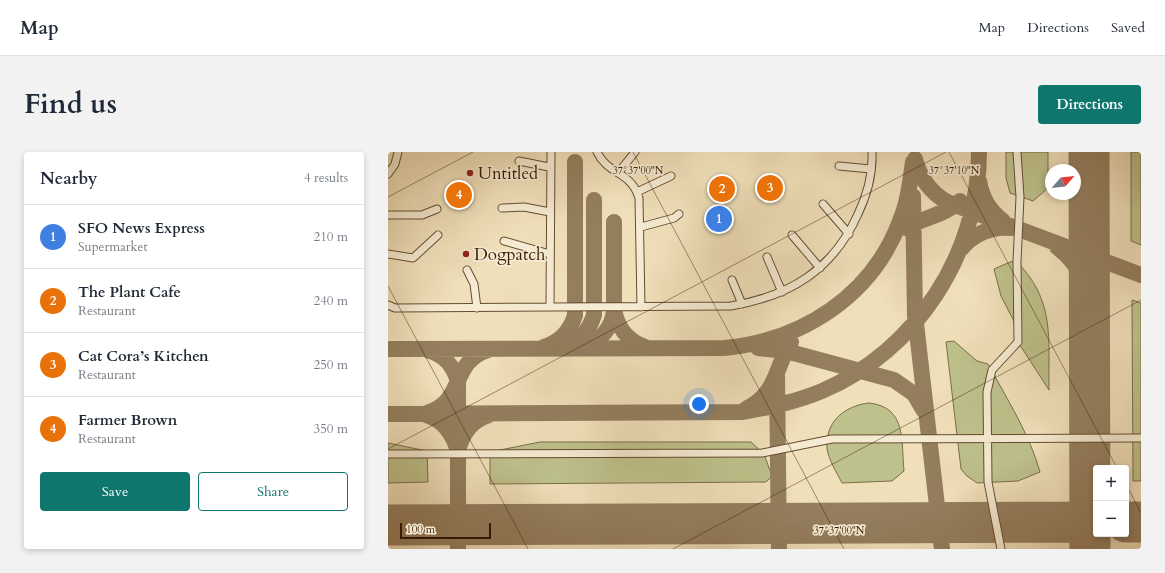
<!DOCTYPE html>
<html lang="en">
<head>
<meta charset="utf-8">
<style>
	:root { --surface:#fff; --page:#f2f2f3; --text:#1f2937; --muted:#747a83; --line:#e0e1e3; --accent:#0f766e }
	body { margin:0; font-family:Cardo,serif; background:var(--page); color:var(--text) }
	.controls { position:absolute; right:12px; bottom:12px; display:grid; overflow:hidden; border-radius:4px; box-shadow:0 2px 6px #0003 }
	.controls button { width:36px; height:36px; display:grid; place-items:center; padding:0; border:0; border-bottom:1px solid var(--line); background:var(--surface); color:var(--text); font:20px sans-serif }
	.compass { position:absolute; left:657px; top:12px; width:36px; height:36px; border-radius:50%; background:var(--surface); box-shadow:0 2px 6px #0003; rotate:62deg }
	.scale { position:absolute; left:12px; bottom:10px; width:91px; box-sizing:border-box; padding-left:4px; border:2px solid #381b03; border-top:0; font-size:11px; line-height:14px; white-space:nowrap; color:#381b03; -webkit-text-stroke:3px #f5ebd2; paint-order:stroke }
	.you { position:absolute; left:311px; top:252px; width:14px; height:14px; margin:-10px; border:3px solid #fff; border-radius:50%; background:#1a73e8; box-shadow:0 0 0 6px #1a73e833 }
	.badge { display:grid; place-items:center; width:26px; height:26px; border-radius:50%; background:var(--accent); color:#fff; font-size:13px; font-weight:700 }
	.pin { position:absolute; translate:-50% -50%; border:2px solid #fff; box-shadow:0 1px 4px #0006 }
	.list { margin:0; padding:0; list-style:none }
	h2 { display:flex; justify-content:space-between; align-items:center; height:52px; margin:0; padding:0 16px; font-size:17px }
	h2 small { font-size:13px; font-weight:400; color:var(--muted) }
	.list li { display:grid; grid-template-columns:26px 1fr auto; gap:12px; align-items:center; box-sizing:border-box; height:64px; padding:0 16px; border-top:1px solid var(--line) }
	.list b { display:block; font-size:15px; white-space:nowrap }
	.list p { margin:0; font-size:13px; white-space:nowrap; color:var(--muted) }
	.list em { font-size:13px; font-style:normal; color:var(--muted) }
	.actions { display:flex; gap:8px; padding:12px 16px }
	.actions a { flex:1; padding:9px 0; border:1px solid var(--accent); border-radius:4px; text-align:center; font-size:14px; color:var(--accent) }
	.actions .main { background:var(--accent); color:#fff }
	.map { position:relative; flex:none; width:753px; height:397px; overflow:hidden; border-radius:4px }
	header { display:flex; align-items:center; gap:24px; box-sizing:border-box; height:56px; padding:0 20px; background:var(--surface); border-bottom:1px solid var(--line) }
	header strong { font-size:19px }
	nav { display:flex; gap:22px; margin-inline-start:auto; font-size:14px }
	.intro { display:flex; align-items:center; justify-content:space-between; box-sizing:border-box; height:96px; padding:0 24px }
	h1 { margin:0; font-size:28px }
	.button { padding:10px 18px; border-radius:4px; background:var(--accent); color:#fff; font-size:14px; font-weight:700 }
	main { display:flex; gap:24px; padding:0 24px }
	aside { flex:1; background:var(--surface); border-radius:4px; box-shadow:0 2px 6px #0003 }
	.map>svg:first-child { display:block }
</style>
</head>
<body>
<header>
<strong>Map</strong>
<nav><a>Map</a><a>Directions</a><a>Saved</a></nav>
</header>
<div class="intro"><h1>Find us</h1><a class="button">Directions</a></div>
<main>
<aside>
<h2>Nearby<small>4 results</small></h2>
<ul class="list">
<li><span class="badge" style="background:#3f7fe0">1</span><div><b>SFO News Express</b><p>Supermarket</p></div><em>210 m</em></li>
<li><span class="badge" style="background:#e8710a">2</span><div><b>The Plant Cafe</b><p>Restaurant</p></div><em>240 m</em></li>
<li><span class="badge" style="background:#e8710a">3</span><div><b>Cat Cora’s Kitchen</b><p>Restaurant</p></div><em>250 m</em></li>
<li><span class="badge" style="background:#e8710a">4</span><div><b>Farmer Brown</b><p>Restaurant</p></div><em>350 m</em></li>
</ul>
<div class="actions"><a class="main">Save</a><a>Share</a></div>
</aside>
<div class="map">
<svg width="753" height="397" viewBox="0 0 753 397">
	<rect width="100%" height="100%" fill="#f0e0ba"/>
	<filter id="stains"><feTurbulence type="fractalNoise" baseFrequency=".005" numOctaves="4"/><feColorMatrix values="0 0 0 0 .2 0 0 0 0 .09 0 0 0 0 .02 0 0 0 .5 -.17"/></filter>
	<radialGradient id="worn" r=".72"><stop offset=".6" stop-color="#630" stop-opacity="0"/><stop offset="1" stop-color="#630" stop-opacity=".3"/></radialGradient>
	<path fill="#bec18c" stroke="#7b6e48" d="M 618,0 L 660,0 L 660,36 L 645,49 L 622,41 L 618,26 Z
		M 743,0 L 753,0 L 753,93 L 743,89 Z
		M 627,108 C 668,148 660,186 661,238 L 630,190 L 630,177 L 613,144 L 606,117 Z
		M 744,148 L 753,151 L 753,329 L 745,329 Z
		M 566,189 L 589,209 L 600,212 C 619,247 641,281 652,320 L 630,329 L 589,331 L 579,324 L 573,317 L 558,190 Z
		M 481,251 C 519,255 513,289 516,319 L 504,329 L 454,331 C 449,321 440,307 439,296 C 437,270 456,254 481,251 Z
		M 152,290 L 363,290 L 376,302 L 384,324 L 378,330 L 102,332 L 102,300 Z
		M 0,291 L 39,299 L 40,330 L 0,331 Z"/>
	<g fill="none" stroke-linecap="round" stroke-linejoin="round">
		<path stroke="#947e5e" stroke-width="16" d="M 527,7 C 532,26 542,40 559,50 L 753,123
			M 591,29 C 594,46 601,58 615,69
			M 525,44 L 527,163 L 554,397
			M 518,76 C 536,65 557,63 572,49
			M 669,95 C 692,113 696,127 701,155
			M 573,97 C 585,82 604,74 623,76
			M 226,157 C 229,175 240,189 257,195
			M 156,195 C 172,190 182,180 187,163 L 187,10
			M 174,195 C 191,191 201,179 206,163 L 206,48
			M 195,195 C 213,189 225,175 226,157 L 226,70
			M 370,196 L 398,199 L 506,228 L 526,242 L 536,259
			M 0,197 L 336,196 C 414,189 484,144 512,69 C 520,50 522,30 525,10
			M 39,198 C 55,202 66,214 70,230 L 70,397
			M 389,224 L 391,397
			M 358,257 C 390,241 386,217 403,190
			M 39,261 C 78,249 61,211 100,198
			M 0,262 L 355,260 C 382,255 408,250 434,239 C 528,199 591,102 591,0
			M 38,263 C 56,268 65,282 70,299 C 74,282 84,268 101,263"/>
		<path stroke="#947e5e" stroke-width="41" d="M 701,0 L 702,397
			M 738,370 L 753,370
			M 0,373 L 708,370"/>
		<g stroke="#664c31" stroke-width="9">
			<path id="minor" d="M 209,0 C 220,23 243,19 251,46 L 253,155
				M 131,9 L 161,15
				M 451,14 L 483,17
				M 230,21 L 247,0
				M 0,22 L 7,12 L 10,0
				M 249,40 L 283,24
				M 435,52 L 461,82
				M 114,56 L 136,55 L 162,60
				M 0,63 L 34,63 L 49,57
				M 253,75 L 286,66 L 291,62
				M 404,83 L 432,116
				M 116,89 L 162,102
				M 0,102 L 25,106 L 50,83
				M 379,105 L 394,140
				M 79,118 L 86,132 L 89,156
				M 344,128 L 354,152
				M 0,153 L 7,156 L 343,154 C 402,144 445,118 470,62 C 479,43 485,21 484,0
				M 162,155 L 163,0
				M 0,302 L 374,301 L 444,287 L 753,286
				M 613,397 L 600,330 L 599,240 L 604,218 L 630,190 L 629,110 L 632,45 L 629,0"/>
		</g>
		<use href="#minor" stroke="#f5ebd2" stroke-width="7"/>
	</g>
	<path fill="none" stroke="#381b03" stroke-width="1" stroke-opacity="0.45" d="M 245,0 L 456,397M 561,0 L 729,316M 0,45 L 85,0M 0,134 L 140,397M 0,297 L 558,0M 738,332 L 753,361M 285,397 L 753,148"/>
	<g fill="#8f2418" stroke="#f5ebd2" stroke-width="1.5">
		<circle cx="82" cy="21" r="4"/>
		<circle cx="78" cy="102" r="4"/>
	</g>
	<g text-anchor="middle" stroke-width="3.5" stroke-linejoin="round" paint-order="stroke">
		<g font-size="17" fill="#381b03" stroke="#f5ebd2" text-anchor="start">
			<text x="90" y="27">Untitled</text>
			<text x="86" y="108">Dogpatch</text>
		</g>
	</g>
	<g font-size="10" text-anchor="middle" fill="#381b03" stroke="#f5ebd2" stroke-width="3.5" stroke-linejoin="round" paint-order="stroke">
		<text x="250" y="22">37°37'00"N</text>
		<text x="566" y="22">37°37'10"N</text>
		<text x="451" y="382">37°37'00"N</text>
	</g>
	<rect width="100%" height="100%" filter="url(#stains)"/>
	<rect width="100%" height="100%" fill="url(#worn)"/>
</svg>
<div class="controls">
<button>+</button>
<button>−</button>
</div>
<svg class="compass" viewBox="-18 -18 36 36"><path d="M0-13l5 13h-10z" fill="#e53935"/><path d="M0 13l5-13h-10z" fill="#747a83"/></svg>
<div class="scale">100 m</div>
<div class="you"></div>
<div class="pin badge" style="left:331px;top:67px;background:#3f7fe0">1</div>
<div class="pin badge" style="left:334px;top:37px;background:#e8710a">2</div>
<div class="pin badge" style="left:382px;top:36px;background:#e8710a">3</div>
<div class="pin badge" style="left:71px;top:43px;background:#e8710a">4</div>
</div>
</main>
</body>
</html>
